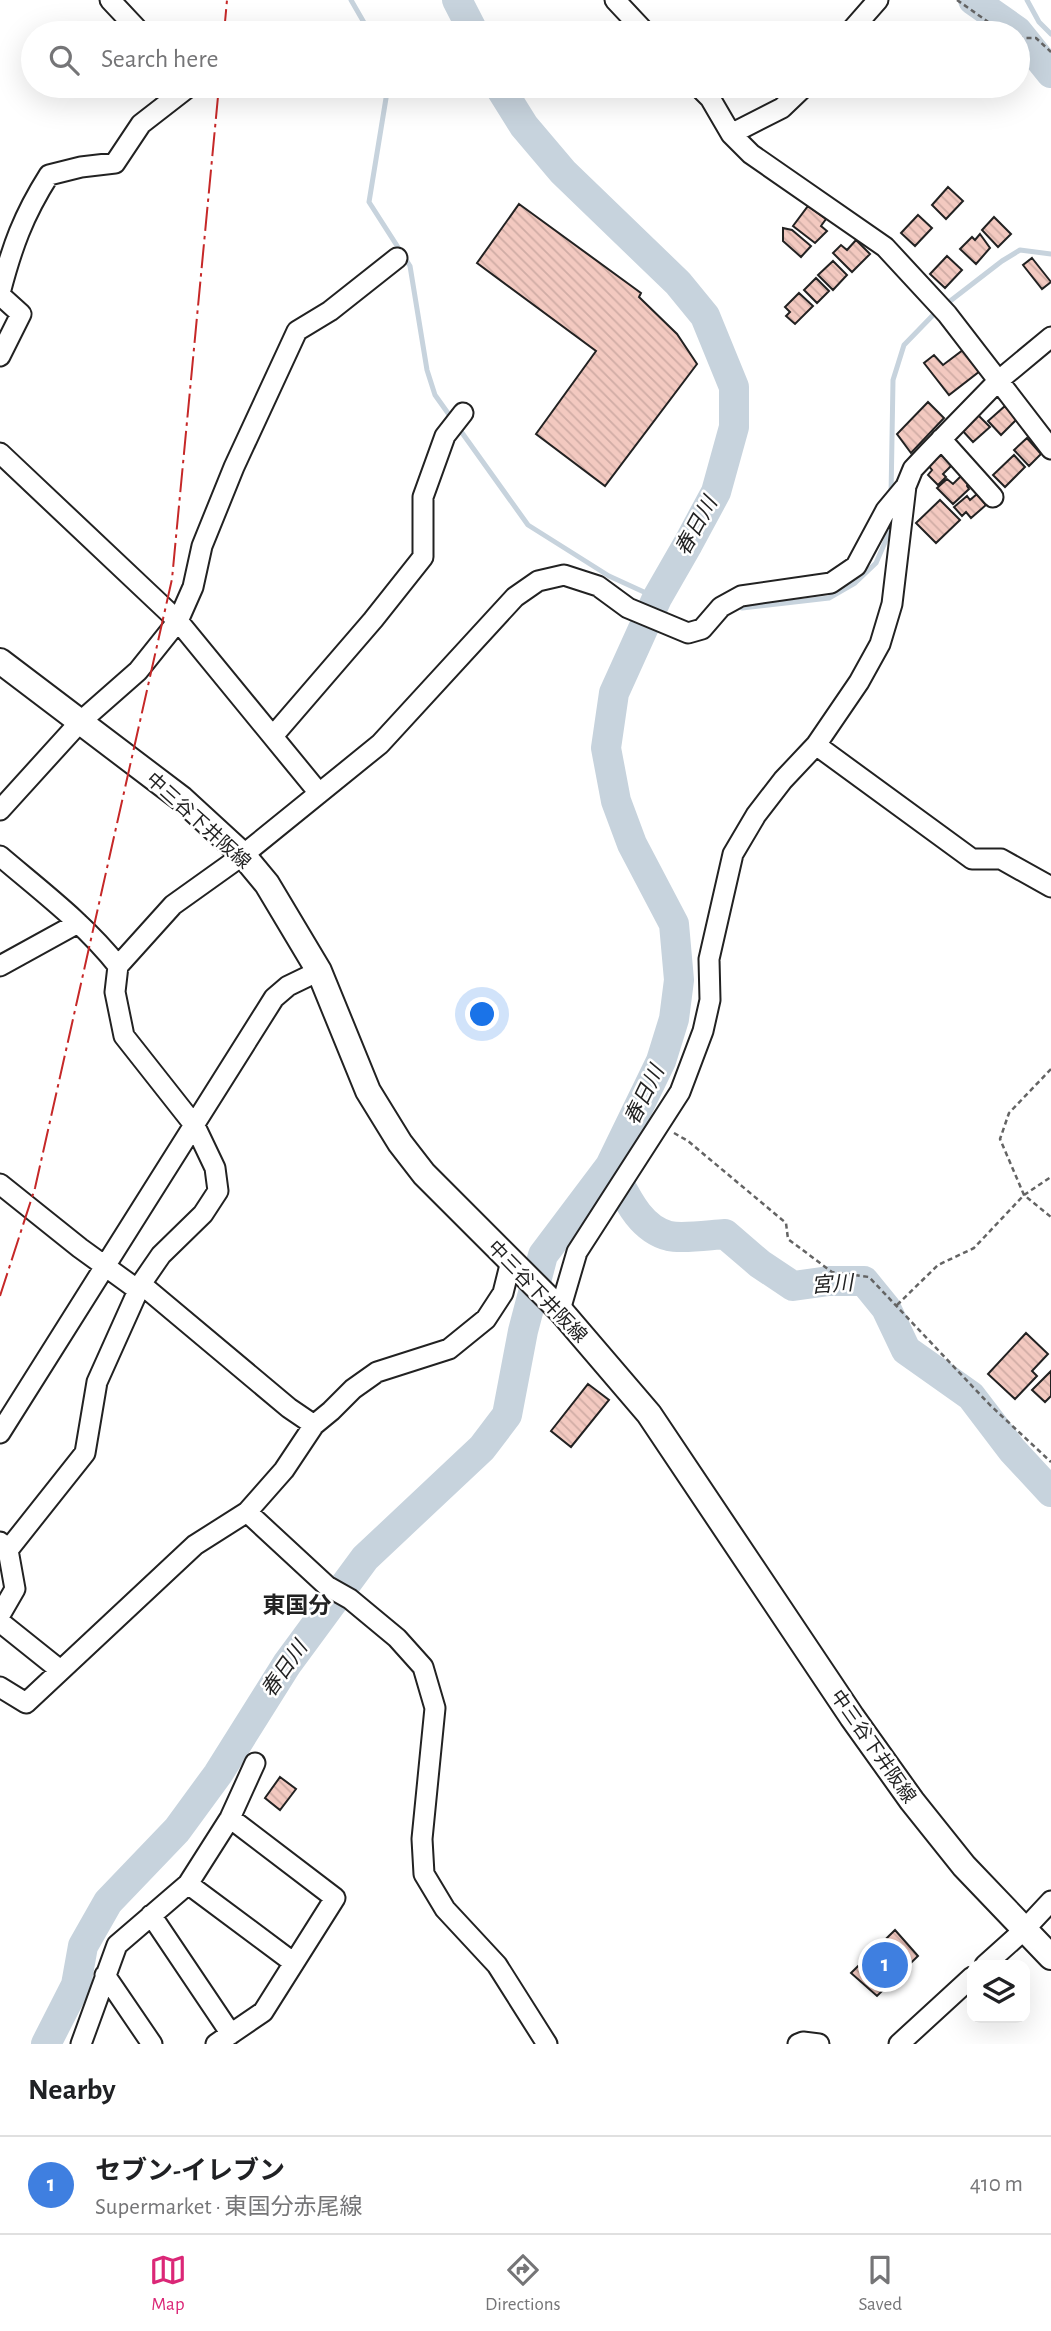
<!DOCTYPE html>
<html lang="en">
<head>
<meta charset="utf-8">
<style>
	:root { --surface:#fff; --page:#f6f6f6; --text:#202124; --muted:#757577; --line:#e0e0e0; --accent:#db2777 }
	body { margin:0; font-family:"Alegreya Sans","Noto Sans JP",sans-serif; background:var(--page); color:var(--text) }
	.controls { position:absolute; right:21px; bottom:21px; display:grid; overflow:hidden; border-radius:14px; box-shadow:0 7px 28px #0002 }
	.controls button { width:63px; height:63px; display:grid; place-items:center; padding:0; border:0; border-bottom:2px solid var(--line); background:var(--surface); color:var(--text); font:35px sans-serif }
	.you { position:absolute; left:483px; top:1015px; width:24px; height:24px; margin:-18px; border:5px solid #fff; border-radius:50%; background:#1a73e8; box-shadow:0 0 0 10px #1a73e833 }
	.badge { display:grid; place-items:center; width:46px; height:46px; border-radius:50%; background:var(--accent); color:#fff; font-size:23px; font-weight:700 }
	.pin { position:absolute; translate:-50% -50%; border:4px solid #fff; box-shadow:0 2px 7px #0006 }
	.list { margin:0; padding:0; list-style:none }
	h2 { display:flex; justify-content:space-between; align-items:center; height:91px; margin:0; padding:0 28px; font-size:30px }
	h2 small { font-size:23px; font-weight:400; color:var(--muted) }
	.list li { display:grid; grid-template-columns:46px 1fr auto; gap:21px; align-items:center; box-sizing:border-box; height:98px; padding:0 28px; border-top:2px solid var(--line) }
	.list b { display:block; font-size:26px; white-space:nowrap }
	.list p { margin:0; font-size:23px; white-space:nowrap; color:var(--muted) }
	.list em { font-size:23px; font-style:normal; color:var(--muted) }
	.icon { flex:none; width:38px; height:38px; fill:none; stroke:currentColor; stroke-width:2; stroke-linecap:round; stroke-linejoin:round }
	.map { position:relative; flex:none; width:1051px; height:2044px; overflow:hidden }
	.search { position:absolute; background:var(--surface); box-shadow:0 7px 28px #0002; left:21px; right:21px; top:21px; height:77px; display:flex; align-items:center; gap:18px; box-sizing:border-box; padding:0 24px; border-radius:38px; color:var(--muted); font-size:26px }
	.sheet { height:189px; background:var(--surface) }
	nav { display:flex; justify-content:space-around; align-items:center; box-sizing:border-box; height:98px; border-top:2px solid var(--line); background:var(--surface); font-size:19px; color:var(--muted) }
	nav a { display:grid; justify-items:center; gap:4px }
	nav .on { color:var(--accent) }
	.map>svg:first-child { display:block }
</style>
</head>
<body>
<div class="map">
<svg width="1051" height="2044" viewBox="0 0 1051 2044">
	<defs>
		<pattern id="building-back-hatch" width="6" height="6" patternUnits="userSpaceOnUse" patternTransform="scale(1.75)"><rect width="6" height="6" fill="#f3c9c0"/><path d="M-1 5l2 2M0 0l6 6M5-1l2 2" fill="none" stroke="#d0aca5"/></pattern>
	</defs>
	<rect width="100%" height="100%" fill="#fff"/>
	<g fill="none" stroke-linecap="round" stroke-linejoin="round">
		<path stroke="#c7d3dd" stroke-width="5" d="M 351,0 L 370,33
			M 1027,0 L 1039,22 L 1051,34
			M 388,86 L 369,202 L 410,266 L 427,370 L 435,395 L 528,525 L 609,576 L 657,598
			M 945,305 L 1002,261 L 1020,250 L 1051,254
			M 891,496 L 893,380 L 904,345 L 937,311
			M 742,608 L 829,598 L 855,583 L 876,563 L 889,533 L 890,520"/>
		<path stroke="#c7d3dd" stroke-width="30" d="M 457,0 L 474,33
			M 973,0 L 1017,31 L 1051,73
			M 610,1166 C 624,1191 637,1228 669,1236 C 683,1239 709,1235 725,1234 L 760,1264 L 793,1286 L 829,1281 L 864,1281 L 886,1308 L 906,1350 L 971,1396 L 1012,1450 L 1051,1492
			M 46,2044 L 76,1985 L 83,1946 L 108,1902 L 177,1830 L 218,1774 L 287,1664 L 365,1558 L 482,1448 L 507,1415 L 523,1331 L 543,1255 L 610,1166 L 661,1061 L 674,1019 L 679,980 L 674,924 L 632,844 L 616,801 L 606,748 L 614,693 L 657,598 L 688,544 L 716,492 L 734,427 L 734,387 L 705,316 L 678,283 L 563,172 L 524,126 L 499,86"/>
	</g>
	<path fill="url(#building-back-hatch)" stroke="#222" stroke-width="2" d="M 948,187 L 963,201 L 946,219 L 932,205 Z
		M 519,204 L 641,293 L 639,297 L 677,334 L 697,364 L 605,486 L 536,434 L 596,351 L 477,263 Z
		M 808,206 L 826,219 L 821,226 L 827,231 L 815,243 L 793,226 Z
		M 918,215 L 932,228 L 915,246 L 901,233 Z
		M 994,217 L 1011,234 L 998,247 L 982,230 Z
		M 783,228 L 792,230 L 811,246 L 801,257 L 783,241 Z
		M 980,234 L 990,248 L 976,264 L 960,249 L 972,237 L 975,240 Z
		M 856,240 L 870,254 L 852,272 L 833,253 L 841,245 L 847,250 Z
		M 947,256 L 962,270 L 945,288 L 930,274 Z
		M 1032,258 L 1051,282 L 1042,289 L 1023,265 Z
		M 833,261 L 847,275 L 833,290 L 818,275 Z
		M 816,278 L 829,291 L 817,303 L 804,290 Z
		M 799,293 L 813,306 L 795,324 L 786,316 L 790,312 L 785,307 Z
		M 963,350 L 980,371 L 949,395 L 924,363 L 934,355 L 943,365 Z
		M 928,402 L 944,418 L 911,453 L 897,434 Z
		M 1005,406 L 1017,419 L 1001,435 L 988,421 Z
		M 977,414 L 990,427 L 973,442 L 961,429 Z
		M 1027,438 L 1041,454 L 1029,466 L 1014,450 Z
		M 940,453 L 952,465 L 943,474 L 946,477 L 938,485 L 928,475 L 932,470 L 928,465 Z
		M 1014,455 L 1025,467 L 1005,487 L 993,475 Z
		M 961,476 L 968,484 L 967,486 L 969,489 L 953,504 L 937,488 L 947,479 L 953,484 Z
		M 977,494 L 986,505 L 971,518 L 966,512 L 962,516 L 954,507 L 967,496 L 970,500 Z
		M 940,500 L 960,520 L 936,543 L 916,523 Z
		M 1026,1333 L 1048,1354 L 1032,1371 L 1037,1376 L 1015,1399 L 988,1374 Z
		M 1051,1371 L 1051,1396 L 1045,1402 L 1032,1390 Z
		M 588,1384 L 609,1400 L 571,1447 L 551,1431 Z
		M 280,1777 L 296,1789 L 280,1810 L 265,1798 Z
		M 895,1930 L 918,1956 L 877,1996 L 851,1973 Z"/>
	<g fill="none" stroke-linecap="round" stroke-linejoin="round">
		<g stroke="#222" stroke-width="23">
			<path id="minor" d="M 110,0 L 141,33
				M 615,0 L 646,33
				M 849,33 L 878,0
				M 698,86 L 710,98 L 731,134 L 751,154 L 885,247 L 947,314 L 1051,449
				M 731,134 L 782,108 L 805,86
				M 0,293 C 12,247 23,216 49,175 L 81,167 L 115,163 L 141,124 L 190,86
				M 0,295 L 21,314 L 0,356
				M 941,439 L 993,497
				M 0,453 L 178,621 L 319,793
				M 273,736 L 373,620 L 423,557 L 423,497 L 445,436 L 463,413
				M 816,745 L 972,859 L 1001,859 L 1051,887
				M 0,810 L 80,722 L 138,671 L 178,621 L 193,587 L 202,546 L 234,467 L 297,331 L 330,311 L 397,258
				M 0,856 C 41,891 85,924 118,966
				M 0,966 L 78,923
				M 0,1184 L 80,1248 L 138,1290
				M 141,1284 L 289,1408 L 314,1425
				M 560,1310 L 577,1252 L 680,1092 L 703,1031 L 710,1000 L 709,959 L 733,854 L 756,815 L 783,780 L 816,745 L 859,682 L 880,644 L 892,604 L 906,486
				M 0,1433 L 274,998 L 288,986 L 319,971
				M 247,1512 L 327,1586 L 350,1599 L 397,1638 L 423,1667 L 435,1708 L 422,1839 L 424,1874 L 445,1909 L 497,1965 L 547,2044
				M 0,1542 L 8,1550 L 15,1589 L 0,1615
				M 8,1550 L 85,1453 L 97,1382 L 141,1284 L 161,1255 L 203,1214 L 218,1191 L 215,1168 L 195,1126 L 124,1036 L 115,992 L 118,966 L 173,905 L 243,855 L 380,744 L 515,597 L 538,581 L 564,575 L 598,586 L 628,608 L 688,633 L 702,629 L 721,607 L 741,596 L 831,583 L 856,566 L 886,510 L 906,486 L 913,469 L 929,452 L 998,381 L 1051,337
				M 0,1622 L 60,1670
				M 0,1687 L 26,1703 L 195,1545 L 247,1512 L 284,1470 L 314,1425 L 331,1411 L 353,1389 L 377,1372 L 449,1349 L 486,1319 L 503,1293 L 511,1261
				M 188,1884 L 294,1963
				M 151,1915 L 231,2034
				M 985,1965 L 1024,1930 L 1051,1901
				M 105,1975 L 152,2044
				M 81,2044 L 117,1945 L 188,1884 L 230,1818 L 255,1763
				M 216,2044 L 263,2012 L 335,1898 L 230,1818
				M 798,2044 L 803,2042 L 819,2044
				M 899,2044 L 972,1977"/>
		</g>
		<g stroke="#222" stroke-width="28">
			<path id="major" d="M 0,661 L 182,799 L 243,855 L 267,884 L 319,971 L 368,1091 L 400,1143 L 424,1174 L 560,1310 L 649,1414 L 852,1717 L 912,1801 L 964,1866 L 1051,1957"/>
		</g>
		<path stroke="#646464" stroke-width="2.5" stroke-dasharray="5 3.5" stroke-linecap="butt" d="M 957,0 L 1004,33
			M 1018,38 L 1036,38 L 1051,52
			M 1051,1069 L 1009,1113 L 1000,1139 L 1024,1195 L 1051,1217
			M 674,1133 L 688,1141 L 786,1223 L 788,1239 L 832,1272 L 869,1277 L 990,1405 L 1051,1462
			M 897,1305 L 938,1265 L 974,1248 L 1024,1195 L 1051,1177"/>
		<use href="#minor" stroke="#fff" stroke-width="19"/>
		<use href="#major" stroke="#fff" stroke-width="24"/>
		<path stroke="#c62828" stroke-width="2" stroke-dasharray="24 5 3.5 5" stroke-linecap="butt" d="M 224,33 L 227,0
			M 0,1296 L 35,1188 L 172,579 L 219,86"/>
	</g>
	<g text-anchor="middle" stroke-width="5" stroke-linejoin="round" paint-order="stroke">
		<g font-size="19" fill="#222" stroke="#fff">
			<text transform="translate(199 820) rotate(42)" y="7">中三谷下井阪線</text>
			<text transform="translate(538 1291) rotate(46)" y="7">中三谷下井阪線</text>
			<text transform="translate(874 1746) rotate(55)" y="7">中三谷下井阪線</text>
		</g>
		<g font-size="21" font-style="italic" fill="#222" stroke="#fff">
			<text transform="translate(696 526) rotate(-61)" y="7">春日川</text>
			<text transform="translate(644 1095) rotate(-64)" y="7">春日川</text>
			<text transform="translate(832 1284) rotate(-4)" y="7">宮川</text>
			<text transform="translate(284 1669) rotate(-55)" y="7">春日川</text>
		</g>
		<g font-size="23" font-weight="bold" fill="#222" stroke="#fff">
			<text x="297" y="1613">東国分</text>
		</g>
	</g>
</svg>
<div class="controls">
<button><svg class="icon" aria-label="layers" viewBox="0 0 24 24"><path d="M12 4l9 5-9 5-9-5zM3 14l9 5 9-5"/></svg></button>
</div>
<div class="you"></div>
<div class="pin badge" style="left:885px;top:1965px;background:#3f7fe0">1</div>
<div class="search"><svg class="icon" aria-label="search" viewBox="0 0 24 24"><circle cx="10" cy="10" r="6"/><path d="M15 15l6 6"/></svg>Search here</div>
</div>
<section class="sheet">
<h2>Nearby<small></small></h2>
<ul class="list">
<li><span class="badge" style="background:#3f7fe0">1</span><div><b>セブン-イレブン</b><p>Supermarket · 東国分赤尾線</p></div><em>410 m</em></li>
</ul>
</section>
<nav>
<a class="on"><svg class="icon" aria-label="map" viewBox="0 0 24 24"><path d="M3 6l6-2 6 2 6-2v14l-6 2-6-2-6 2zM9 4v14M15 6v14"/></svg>Map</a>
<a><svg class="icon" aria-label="directions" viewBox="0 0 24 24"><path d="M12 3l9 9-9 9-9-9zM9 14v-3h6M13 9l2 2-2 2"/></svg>Directions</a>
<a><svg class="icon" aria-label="saved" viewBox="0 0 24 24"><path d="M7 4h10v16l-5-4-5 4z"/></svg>Saved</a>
</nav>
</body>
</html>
